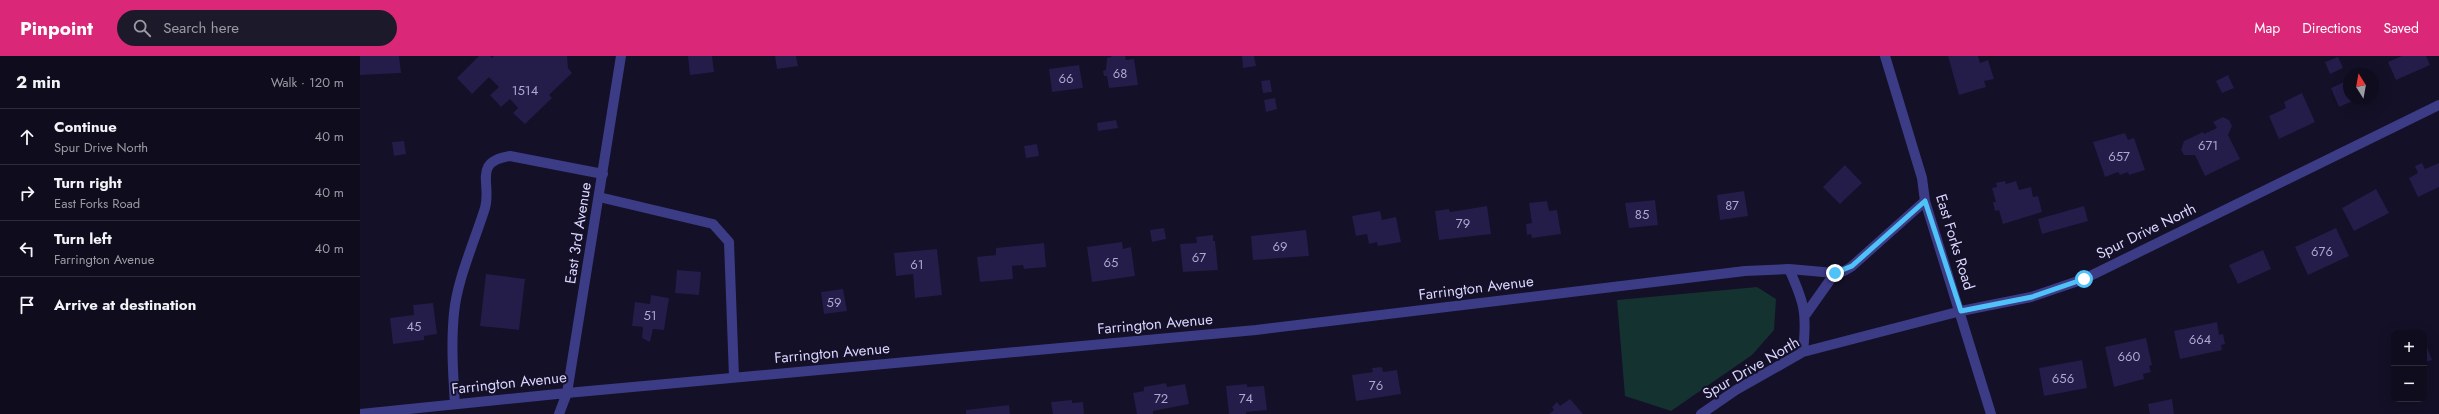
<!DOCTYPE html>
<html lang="en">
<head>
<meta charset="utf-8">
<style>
	:root { --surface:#0e0c1d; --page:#1c1a2a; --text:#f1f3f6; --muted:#9b9ba4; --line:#2e2c3b; --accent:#db2777 }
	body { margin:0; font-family:Jost,sans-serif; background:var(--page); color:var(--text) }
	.controls { position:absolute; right:12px; bottom:12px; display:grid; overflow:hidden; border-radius:8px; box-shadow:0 4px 16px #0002 }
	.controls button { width:36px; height:36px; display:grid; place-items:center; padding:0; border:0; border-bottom:1px solid var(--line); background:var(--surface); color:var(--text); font:20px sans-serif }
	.compass { position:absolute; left:1983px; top:12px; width:36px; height:36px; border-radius:50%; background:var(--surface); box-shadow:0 4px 16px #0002; rotate:349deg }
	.stop { position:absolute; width:12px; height:12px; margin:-9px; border:3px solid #4fc3f7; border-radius:50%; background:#fff }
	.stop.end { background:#4fc3f7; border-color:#fff; box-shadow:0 1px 4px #0008 }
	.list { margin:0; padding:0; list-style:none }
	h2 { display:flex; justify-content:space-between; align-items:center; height:52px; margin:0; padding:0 16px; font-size:17px }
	h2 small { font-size:13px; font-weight:400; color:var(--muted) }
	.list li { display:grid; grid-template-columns:26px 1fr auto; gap:12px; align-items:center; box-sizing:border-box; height:56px; padding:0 16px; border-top:1px solid var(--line) }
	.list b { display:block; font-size:15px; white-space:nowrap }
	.list p { margin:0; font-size:13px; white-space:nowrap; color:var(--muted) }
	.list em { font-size:13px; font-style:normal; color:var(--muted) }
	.icon { flex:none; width:22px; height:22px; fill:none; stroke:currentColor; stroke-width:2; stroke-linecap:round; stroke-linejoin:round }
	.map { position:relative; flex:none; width:2079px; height:358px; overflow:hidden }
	header { display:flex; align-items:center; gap:24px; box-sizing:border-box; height:56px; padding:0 20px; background:var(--accent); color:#fff }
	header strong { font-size:19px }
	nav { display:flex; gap:22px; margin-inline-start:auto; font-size:14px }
	.search { width:280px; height:36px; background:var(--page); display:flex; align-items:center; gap:10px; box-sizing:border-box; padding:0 14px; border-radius:22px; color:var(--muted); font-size:15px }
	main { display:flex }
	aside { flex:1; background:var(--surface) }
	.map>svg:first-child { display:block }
</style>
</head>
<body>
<header>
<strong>Pinpoint</strong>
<div class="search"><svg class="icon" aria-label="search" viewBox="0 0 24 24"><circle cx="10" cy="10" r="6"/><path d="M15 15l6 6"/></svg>Search here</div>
<nav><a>Map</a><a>Directions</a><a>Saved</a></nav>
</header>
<main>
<aside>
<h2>2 min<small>Walk · 120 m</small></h2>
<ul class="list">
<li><svg class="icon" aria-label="ahead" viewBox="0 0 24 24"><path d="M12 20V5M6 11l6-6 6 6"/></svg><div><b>Continue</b><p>Spur Drive North</p></div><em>40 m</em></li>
<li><svg class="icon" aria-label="right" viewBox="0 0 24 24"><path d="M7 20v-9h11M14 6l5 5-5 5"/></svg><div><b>Turn right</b><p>East Forks Road</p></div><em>40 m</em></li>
<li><svg class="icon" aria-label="left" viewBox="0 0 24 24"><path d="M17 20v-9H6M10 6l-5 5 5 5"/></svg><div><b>Turn left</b><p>Farrington Avenue</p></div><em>40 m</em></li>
<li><svg class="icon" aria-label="arrive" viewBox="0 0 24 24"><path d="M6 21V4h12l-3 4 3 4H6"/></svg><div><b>Arrive at destination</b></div></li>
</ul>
</aside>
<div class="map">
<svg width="2079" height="358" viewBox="0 0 2079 358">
	<rect width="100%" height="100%" fill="#131027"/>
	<path fill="#133230" d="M 1397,231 L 1416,243 L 1414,274 L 1392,299 L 1311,355 L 1265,340 L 1257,244 Z"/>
	<path fill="#241c49" d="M 0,0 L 39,0 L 41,17 L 0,19 Z
		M 119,0 L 130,0 L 132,2 L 134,0 L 207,0 L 208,12 L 212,17 L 189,39 L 192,42 L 165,68 L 153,57 L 158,52 L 150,43 L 141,51 L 130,39 L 139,31 L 129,21 L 112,38 L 97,22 Z
		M 328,0 L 352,0 L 354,16 L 330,19 Z
		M 415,0 L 436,0 L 438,10 L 417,13 Z
		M 753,0 L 765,0 L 766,4 L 774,3 L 778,29 L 749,32 L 747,20 L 744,20 L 743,15 L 746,14 L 747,2 Z
		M 882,0 L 894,0 L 896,10 L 883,12 Z
		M 1588,0 L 1618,0 L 1620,7 L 1628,4 L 1634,23 L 1624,25 L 1626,31 L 1599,39 Z
		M 2042,0 L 2066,0 L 2070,9 L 2036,24 L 2028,6 Z
		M 1978,1 L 1983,12 L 1970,18 L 1965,6 Z
		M 719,9 L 723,32 L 692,36 L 689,13 Z
		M 1868,19 L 1874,32 L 1862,37 L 1856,25 Z
		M 910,24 L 912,36 L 903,37 L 901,25 Z
		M 1989,24 L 1989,42 L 1999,42 L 1979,51 L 1971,32 Z
		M 1942,37 L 1955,66 L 1919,83 L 1909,60 L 1926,52 L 1924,46 Z
		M 915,42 L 917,53 L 906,56 L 904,44 Z
		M 1863,61 L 1869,64 L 1872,70 L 1868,79 L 1880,103 L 1845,120 L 1835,99 L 1824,99 L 1821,94 L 1824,85 L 1843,76 L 1844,78 L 1857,72 L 1853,66 Z
		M 756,64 L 758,72 L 738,75 L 737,67 Z
		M 1765,77 L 1768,84 L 1774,82 L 1785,114 L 1769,119 L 1768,116 L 1760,119 L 1758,116 L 1745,121 L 1733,86 Z
		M 44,85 L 46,98 L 34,100 L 32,86 Z
		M 677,88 L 679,100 L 666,102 L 664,90 Z
		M 2062,107 L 2065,113 L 2079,107 L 2079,131 L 2058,141 L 2049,122 L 2058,117 L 2055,110 Z
		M 1485,109 L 1502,127 L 1480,148 L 1463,131 Z
		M 1645,125 L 1646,128 L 1656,125 L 1659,134 L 1671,131 L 1673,141 L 1678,140 L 1682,156 L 1643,168 L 1639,154 L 1635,155 L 1633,146 L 1636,146 L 1632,132 L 1637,131 L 1636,127 Z
		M 2016,133 L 2029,157 L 1994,175 L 1982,152 Z
		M 1384,135 L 1388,160 L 1360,164 L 1357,139 Z
		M 1295,144 L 1298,169 L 1269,172 L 1265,147 Z
		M 1187,145 L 1189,155 L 1197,154 L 1201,178 L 1172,182 L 1171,178 L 1167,179 L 1166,168 L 1172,167 L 1169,147 Z
		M 1127,150 L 1131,178 L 1079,184 L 1075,155 L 1089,153 L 1090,156 Z
		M 1724,150 L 1728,165 L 1682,178 L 1678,163 Z
		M 1020,155 L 1022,164 L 1036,161 L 1041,186 L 1018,190 L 1017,186 L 1009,188 L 1007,178 L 996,180 L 992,160 Z
		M 804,172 L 806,183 L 792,186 L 790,174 Z
		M 1976,172 L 1989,200 L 1948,219 L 1935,191 Z
		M 946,174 L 949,200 L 893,204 L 891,180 Z
		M 853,179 L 853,185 L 855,185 L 858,214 L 823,216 L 820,188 L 837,187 L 836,181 Z
		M 762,186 L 763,193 L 771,191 L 775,220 L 732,226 L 727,191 Z
		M 684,187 L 686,211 L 664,213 L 663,209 L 652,210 L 653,223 L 620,226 L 617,201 L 636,199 L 636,192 Z
		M 577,193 L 582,239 L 555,242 L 553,218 L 536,220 L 534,197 Z
		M 1903,194 L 1911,213 L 1878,228 L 1869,209 Z
		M 317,214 L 341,216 L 339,239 L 315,237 Z
		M 126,218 L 165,223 L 159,274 L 120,270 Z
		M 483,233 L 487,255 L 464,258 L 461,236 Z
		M 291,239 L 309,242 L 304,274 L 293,273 L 290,286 L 282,282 L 283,271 L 272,270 L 275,246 L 290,248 Z
		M 73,247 L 77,278 L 64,280 L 64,284 L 33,288 L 30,262 L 54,259 L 53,249 Z
		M 1857,266 L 1859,279 L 1863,278 L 1865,288 L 1861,289 L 1862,294 L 1820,303 L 1814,275 Z
		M 1786,282 L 1792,309 L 1789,310 L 1791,316 L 1783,318 L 1784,323 L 1754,331 L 1745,291 Z
		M 2064,289 L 2066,289 L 2072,304 L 2064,306 Z
		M 1722,304 L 1727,332 L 1684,340 L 1679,312 Z
		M 1022,311 L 1023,316 L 1037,314 L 1041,338 L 996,345 L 992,319 L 1013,316 L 1012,312 Z
		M 806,327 L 807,331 L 825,328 L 829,348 L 793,355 L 793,358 L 777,358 L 773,337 L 784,335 L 784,331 Z
		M 887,328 L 887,331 L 904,330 L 907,354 L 886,356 L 886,358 L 869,358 L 866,330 Z
		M 1210,343 L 1223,358 L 1189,358 L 1194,354 L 1192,351 L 1197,346 L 1200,350 Z
		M 1812,343 L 1814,358 L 1790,358 L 1788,348 Z
		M 712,344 L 712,347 L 723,346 L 724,358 L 693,358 L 691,346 Z
		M 649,349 L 650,358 L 606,358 L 606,354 Z"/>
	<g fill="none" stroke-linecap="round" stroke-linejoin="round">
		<path stroke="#3c3b86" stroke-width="10" d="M 239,141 L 353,168 L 369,186 L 374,321
			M 95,348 C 93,318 91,287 94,257 C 97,224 115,184 125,152 C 132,128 112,106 150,100 L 243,118"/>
		<path stroke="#3c3b86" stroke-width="10" d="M 1525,0 L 1562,122 L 1565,145 L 1631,358
			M 1429,213 C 1445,248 1447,258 1443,296
			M 1446,258 L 1475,217
			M 0,358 L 207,337 L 896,274 L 1385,215 L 1429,213 L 1475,217 L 1484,215 L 1491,211 L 1565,145
			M 199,358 L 207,337 L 261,0
			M 1341,358 L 1376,334 L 1443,296 L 1601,255 L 1671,241 L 1724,223 L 2079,49"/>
	</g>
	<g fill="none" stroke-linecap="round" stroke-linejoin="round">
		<path stroke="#4fc3f7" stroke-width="5" d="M 1475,217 L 1492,210 L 1565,145 L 1601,255 L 1672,241 L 1724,223"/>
	</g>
	<g text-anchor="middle" stroke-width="4" stroke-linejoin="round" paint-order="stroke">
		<g font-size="13" fill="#aca8d2">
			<text x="760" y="22">68</text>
			<text x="706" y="27">66</text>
			<text x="165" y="39">1514</text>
			<text x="1848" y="94">671</text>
			<text x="1759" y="105">657</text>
			<text x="1372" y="154">87</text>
			<text x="1282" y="163">85</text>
			<text x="1103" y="172">79</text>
			<text x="920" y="195">69</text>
			<text x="1962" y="200">676</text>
			<text x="839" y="206">67</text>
			<text x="751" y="211">65</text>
			<text x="557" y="213">61</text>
			<text x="474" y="251">59</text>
			<text x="290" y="264">51</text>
			<text x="54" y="275">45</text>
			<text x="1840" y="288">664</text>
			<text x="1769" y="305">660</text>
			<text x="1703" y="327">656</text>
			<text x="1016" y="334">76</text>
			<text x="801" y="347">72</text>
			<text x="886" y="347">74</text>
		</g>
		<g font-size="15" fill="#dad6ff" stroke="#131027">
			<text transform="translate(1786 175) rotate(-26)" y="5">Spur Drive North</text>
			<text transform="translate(218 177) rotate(-81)" y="5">East 3rd Avenue</text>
			<text transform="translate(1595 186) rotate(73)" y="5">East Forks Road</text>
			<text transform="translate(1116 232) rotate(-7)" y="5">Farrington Avenue</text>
			<text transform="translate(795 268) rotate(-5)" y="5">Farrington Avenue</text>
			<text transform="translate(472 297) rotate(-5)" y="5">Farrington Avenue</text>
			<text transform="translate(1391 312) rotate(-30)" y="5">Spur Drive North</text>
			<text transform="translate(149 327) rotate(-6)" y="5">Farrington Avenue</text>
		</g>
	</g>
</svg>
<div class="controls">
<button>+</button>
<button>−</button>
</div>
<svg class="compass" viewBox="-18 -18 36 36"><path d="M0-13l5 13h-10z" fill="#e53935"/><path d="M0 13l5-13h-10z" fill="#9b9ba4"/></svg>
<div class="stop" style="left:1724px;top:223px"></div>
<div class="stop end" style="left:1475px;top:217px"></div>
</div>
</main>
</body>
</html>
